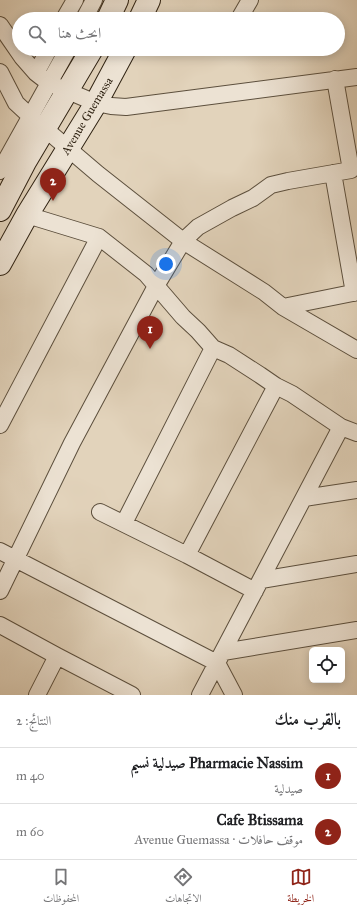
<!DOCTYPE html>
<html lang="ar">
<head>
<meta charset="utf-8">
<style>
	:root { --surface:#fff; --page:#f6f6f6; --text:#202124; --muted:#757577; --line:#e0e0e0; --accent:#8f2418 }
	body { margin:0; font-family:"IM FELL Great Primer",Amiri,serif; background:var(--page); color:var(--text); direction:rtl }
	.controls { position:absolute; right:12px; bottom:12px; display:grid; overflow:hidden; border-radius:6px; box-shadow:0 2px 10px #0003 }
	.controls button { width:36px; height:36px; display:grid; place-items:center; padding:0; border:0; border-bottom:1px solid var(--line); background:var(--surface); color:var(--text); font:20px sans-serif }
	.you { position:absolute; left:166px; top:264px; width:14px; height:14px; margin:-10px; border:3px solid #fff; border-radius:50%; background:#1a73e8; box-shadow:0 0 0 6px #1a73e833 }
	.badge { display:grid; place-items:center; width:26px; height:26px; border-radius:50%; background:var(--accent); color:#fff; font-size:13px; font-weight:700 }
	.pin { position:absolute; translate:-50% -33px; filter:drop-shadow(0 1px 2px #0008) }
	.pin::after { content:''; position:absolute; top:21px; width:14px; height:12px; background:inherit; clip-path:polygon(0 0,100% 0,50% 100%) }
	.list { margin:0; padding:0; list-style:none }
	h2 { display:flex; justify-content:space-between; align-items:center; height:52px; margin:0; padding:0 16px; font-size:17px }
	h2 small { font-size:13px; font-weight:400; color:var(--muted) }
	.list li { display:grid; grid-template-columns:26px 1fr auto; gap:12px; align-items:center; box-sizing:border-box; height:56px; padding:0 16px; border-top:1px solid var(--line) }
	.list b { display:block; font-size:15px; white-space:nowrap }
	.list p { margin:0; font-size:13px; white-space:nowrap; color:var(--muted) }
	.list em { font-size:13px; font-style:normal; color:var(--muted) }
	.icon { flex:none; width:22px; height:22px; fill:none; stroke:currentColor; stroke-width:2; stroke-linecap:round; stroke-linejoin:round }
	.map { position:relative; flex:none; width:357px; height:695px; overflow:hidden; direction:ltr }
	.search { position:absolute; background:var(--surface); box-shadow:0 2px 10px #0003; left:12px; right:12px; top:12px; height:44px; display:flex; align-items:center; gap:10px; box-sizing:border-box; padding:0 14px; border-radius:22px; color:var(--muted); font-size:15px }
	.sheet { height:164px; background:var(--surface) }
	nav { display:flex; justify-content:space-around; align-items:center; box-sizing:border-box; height:56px; border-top:1px solid var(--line); background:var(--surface); font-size:11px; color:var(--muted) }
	nav a { display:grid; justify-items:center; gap:2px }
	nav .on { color:var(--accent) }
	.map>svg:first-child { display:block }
</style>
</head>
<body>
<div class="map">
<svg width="357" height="695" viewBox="0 0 357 695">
	<rect width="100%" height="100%" fill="#e2d3bb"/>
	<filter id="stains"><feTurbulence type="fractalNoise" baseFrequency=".005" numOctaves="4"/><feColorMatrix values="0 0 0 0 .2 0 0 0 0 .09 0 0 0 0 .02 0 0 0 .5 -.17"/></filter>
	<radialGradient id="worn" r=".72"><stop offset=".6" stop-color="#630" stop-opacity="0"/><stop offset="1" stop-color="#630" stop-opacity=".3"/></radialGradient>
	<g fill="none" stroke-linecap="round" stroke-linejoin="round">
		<g stroke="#5c4f3d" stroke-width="18">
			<path id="street" d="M 64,19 L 75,0
				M 84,19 L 94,0
				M 239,19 L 250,0
				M 0,25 L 22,57 L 36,73 L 49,83 L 96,103 L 111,106 L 126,107 L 357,77
				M 0,72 L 16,103 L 30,116 L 98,174 L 183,241 L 264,292 L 283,307 L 357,350
				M 36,73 L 49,49
				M 0,171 L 68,49
				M 333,173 L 354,293
				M 27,215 L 99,237 L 146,274 L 183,317 L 198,331 L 213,348 L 229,355 L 260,375 L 276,386 L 292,394 L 341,427 L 357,433
				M 283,307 L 357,292
				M 0,425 L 99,237
				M 304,498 L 357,490
				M 100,512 L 187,555 L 255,591
				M 124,523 L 213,348
				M 0,551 L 217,663 L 234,695
				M 187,555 L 276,386
				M 261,580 L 357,564
				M 0,591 L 72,443 L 156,286 L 183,241 L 198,227 L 232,208 L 253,198 L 271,185 L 288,181 L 351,170 L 335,79
				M 0,625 L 57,656 L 132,695
				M 223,652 L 357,630
				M 37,695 L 57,656
				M 200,695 L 341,427"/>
		</g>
		<g stroke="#302313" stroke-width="24">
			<path id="secondary" d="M 108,19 L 117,0
				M 140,19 L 149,0
				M 0,210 L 25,162 L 92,49
				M 0,264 L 27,215 L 96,103 L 125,49"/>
		</g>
		<use href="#street" stroke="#ece2d3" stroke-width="16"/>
		<use href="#secondary" stroke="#ece2d3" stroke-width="22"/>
	</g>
	<g text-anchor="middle" stroke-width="3.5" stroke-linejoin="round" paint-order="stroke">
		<g font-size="12" fill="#302313" stroke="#ece2d3">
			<text transform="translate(87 116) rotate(-59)" y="4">Avenue Guemassa</text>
		</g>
	</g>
	<rect width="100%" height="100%" filter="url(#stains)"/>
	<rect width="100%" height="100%" fill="url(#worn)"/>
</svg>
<div class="controls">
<button><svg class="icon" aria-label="locate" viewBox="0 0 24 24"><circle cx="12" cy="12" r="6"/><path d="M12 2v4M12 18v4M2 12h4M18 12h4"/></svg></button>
</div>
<div class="you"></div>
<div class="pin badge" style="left:150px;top:349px">1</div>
<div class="pin badge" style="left:53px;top:201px">2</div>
<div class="search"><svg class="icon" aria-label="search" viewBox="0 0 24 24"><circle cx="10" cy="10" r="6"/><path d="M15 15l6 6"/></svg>ابحث هنا</div>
</div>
<section class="sheet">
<h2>بالقرب منك<small>النتائج: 2</small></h2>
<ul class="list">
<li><span class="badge">1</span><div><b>Pharmacie Nassim صيدلية نسيم</b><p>صيدلية</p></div><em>40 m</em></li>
<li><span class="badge">2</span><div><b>Cafe Btissama</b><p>موقف حافلات · Avenue Guemassa</p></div><em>60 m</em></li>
</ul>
</section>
<nav>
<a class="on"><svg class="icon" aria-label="map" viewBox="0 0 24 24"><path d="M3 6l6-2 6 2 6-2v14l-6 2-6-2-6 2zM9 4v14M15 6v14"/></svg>الخريطة</a>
<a><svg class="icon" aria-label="directions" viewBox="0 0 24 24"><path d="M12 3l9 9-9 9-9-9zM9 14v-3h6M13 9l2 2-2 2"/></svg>الاتجاهات</a>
<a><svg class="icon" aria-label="saved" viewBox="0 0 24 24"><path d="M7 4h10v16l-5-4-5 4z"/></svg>المحفوظات</a>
</nav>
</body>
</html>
